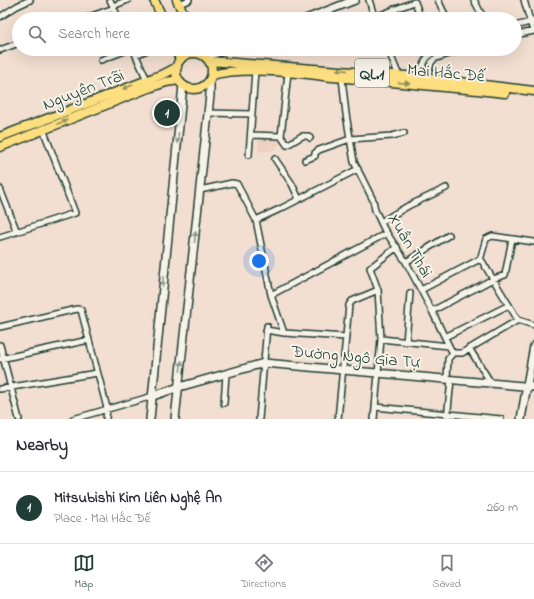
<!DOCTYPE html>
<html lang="en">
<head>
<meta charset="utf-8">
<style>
	:root { --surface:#fff; --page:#f2f2f3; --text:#2b2b33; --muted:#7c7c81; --line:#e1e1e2; --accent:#1f3d34 }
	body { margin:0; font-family:"Indie Flower",sans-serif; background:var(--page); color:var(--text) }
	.you { position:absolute; left:259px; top:261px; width:14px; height:14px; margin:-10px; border:3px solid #fff; border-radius:50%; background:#1a73e8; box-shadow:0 0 0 6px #1a73e833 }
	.badge { display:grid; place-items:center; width:26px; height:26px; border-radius:50%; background:var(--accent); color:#fff; font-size:13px; font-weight:700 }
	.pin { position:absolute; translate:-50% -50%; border:2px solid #fff; box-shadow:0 1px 4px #0006 }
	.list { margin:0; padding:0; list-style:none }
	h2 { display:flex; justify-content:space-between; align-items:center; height:52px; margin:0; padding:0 16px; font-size:17px }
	h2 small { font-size:13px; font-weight:400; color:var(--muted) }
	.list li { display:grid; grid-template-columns:26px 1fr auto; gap:12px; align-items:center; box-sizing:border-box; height:72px; padding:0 16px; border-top:1px solid var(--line) }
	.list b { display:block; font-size:15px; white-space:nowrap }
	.list p { margin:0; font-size:13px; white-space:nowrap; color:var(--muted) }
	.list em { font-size:13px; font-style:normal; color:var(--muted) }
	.icon { flex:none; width:22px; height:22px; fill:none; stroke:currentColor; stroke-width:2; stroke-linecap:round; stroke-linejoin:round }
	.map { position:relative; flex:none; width:534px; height:419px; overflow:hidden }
	.search { position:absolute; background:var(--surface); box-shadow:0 4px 16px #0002; left:12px; right:12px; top:12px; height:44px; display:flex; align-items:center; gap:10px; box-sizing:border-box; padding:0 14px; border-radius:22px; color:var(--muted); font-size:15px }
	.sheet { height:124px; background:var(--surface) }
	nav { display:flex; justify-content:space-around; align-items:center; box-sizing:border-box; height:56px; border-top:1px solid var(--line); background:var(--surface); font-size:11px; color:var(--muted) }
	nav a { display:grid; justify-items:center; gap:2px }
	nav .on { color:var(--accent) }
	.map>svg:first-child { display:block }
</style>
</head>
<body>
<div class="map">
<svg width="534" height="419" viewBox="0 0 534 419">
	<rect width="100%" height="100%" fill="#f2dfd1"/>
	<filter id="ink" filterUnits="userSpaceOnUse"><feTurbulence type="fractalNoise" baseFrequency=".025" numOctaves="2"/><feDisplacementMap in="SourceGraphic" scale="8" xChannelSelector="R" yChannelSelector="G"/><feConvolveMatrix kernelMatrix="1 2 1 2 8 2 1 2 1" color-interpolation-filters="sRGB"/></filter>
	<g filter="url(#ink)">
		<path fill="#eed1c0" d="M 259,136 L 281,138 L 281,145 L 277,145 L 277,147 L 271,151 L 260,151 L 260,152 L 258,153 Z"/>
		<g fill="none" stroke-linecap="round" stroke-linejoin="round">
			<g stroke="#1f3d34" stroke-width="8">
				<path id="street" d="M 110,0 L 119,19
					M 369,0 L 375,19
					M 438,0 L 447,19
					M 474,0 L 484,19
					M 524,0 L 533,31
					M 179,4 L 189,0
					M 113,6 L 128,0
					M 394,9 L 398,19
					M 0,17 L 17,6 L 30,0
					M 83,19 L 114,8
					M 370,19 L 414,2 L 415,2 L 421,19
					M 515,26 L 534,21
					M 515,35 L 534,31
					M 133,49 L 147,80
					M 388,49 L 399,76
					M 0,50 L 19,43
					M 136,55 L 149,49
					M 101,60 L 130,49
					M 419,77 C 423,64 426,54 439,49
					M 342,78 L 346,114 L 354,162 L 373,200 L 375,210 L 384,229 L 406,262 L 432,311 L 450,348 L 453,353 L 462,353 L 518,320
					M 427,78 L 431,63 L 434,59 L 464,49
					M 208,113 L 252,114
					M 251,135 L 281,136 L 288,73
					M 281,136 L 287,145 L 302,136 L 308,136 L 310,138
					M 249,155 L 255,71
					M 275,159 L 292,184 L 299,199
					M 305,160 L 315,156 L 315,153 L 319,150 L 350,139 L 392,136 L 404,133
					M 0,189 L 17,232
					M 200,190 L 232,183 L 237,184 L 256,220 L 271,295 L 284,333
					M 256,220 L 282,208 L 358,169
					M 381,222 L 408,206 L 446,188
					M 0,237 L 75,213 L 43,129
					M 480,260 L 486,239 L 492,236 L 534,242
					M 406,262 L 449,235
					M 421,290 L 478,260 L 482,261 L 518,320 L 534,325
					M 271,295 L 387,233
					M 432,311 L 493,279 L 505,275 L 512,239
					M 0,327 L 68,311 L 77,309 L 81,310 L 107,408 L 106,419
					M 266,330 L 284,333 L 346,337
					M 445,337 L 509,305
					M 381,339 L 449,346
					M 406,342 L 410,293
					M 0,345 L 19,419
					M 469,348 L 491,383
					M 0,359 L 89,340
					M 447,379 L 448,359 L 453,353
					M 0,389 L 97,373
					M 224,403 L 226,374
					M 375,407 L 501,419
					M 73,419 L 153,396
					M 259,419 L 267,326
					M 338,419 L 349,305 L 352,301 L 378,290
					M 374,419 L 381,339 L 378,290 L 370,268 L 397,247
					M 447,419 L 451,380"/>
			</g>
			<g stroke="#1f3d34" stroke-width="10">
				<path id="secondary" d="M 306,19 L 355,0
					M 205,57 L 227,49
					M 153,396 L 179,387 L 264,363 L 534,387
					M 150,419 L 183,85
					M 175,419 L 210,95 L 210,80
					M 521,419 L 534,346"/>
			</g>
			<g stroke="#1f3d34" stroke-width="11">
				<path id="primary" d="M 154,0 L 163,19
					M 177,0 L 186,19
					M 176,49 L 180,60
					M176 71a18 18 0 1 1 36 0a18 18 0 1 1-36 0Z
					M 209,61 L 419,77 L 534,91
					M 212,75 C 246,66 297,73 333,77 C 390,82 448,87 505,93
					M 0,137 L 166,73 L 177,67
					M 0,147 L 146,89 L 166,82 L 179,80"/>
			</g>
			<use href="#street" stroke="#f7f3e8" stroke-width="5"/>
			<use href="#secondary" stroke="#f7f3e8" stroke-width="7"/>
			<use href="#primary" stroke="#fddf80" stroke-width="8"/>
		</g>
		<defs><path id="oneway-solid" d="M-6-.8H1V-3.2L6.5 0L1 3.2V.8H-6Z"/></defs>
		<g fill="#8e8e5a">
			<use href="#oneway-solid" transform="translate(342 70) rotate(-175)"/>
			<use href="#oneway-solid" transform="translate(404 83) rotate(5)"/>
			<use href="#oneway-solid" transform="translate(128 87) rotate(159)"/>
			<use href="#oneway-solid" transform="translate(62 122) rotate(-21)"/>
		</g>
		<g fill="#8b988e">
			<use href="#oneway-solid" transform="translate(178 138) rotate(96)"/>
			<use href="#oneway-solid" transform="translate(195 237) rotate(-84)"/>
			<use href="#oneway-solid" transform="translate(163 281) rotate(96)"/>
			<use href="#oneway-solid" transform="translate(181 366) rotate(-83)"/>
		</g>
	</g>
	<g text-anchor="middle" stroke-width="4" stroke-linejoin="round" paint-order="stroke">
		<rect fill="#f7f3e8" stroke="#60746a" stroke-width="1" x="355" y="59" width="34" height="28" rx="3"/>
		<g font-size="16" font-weight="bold" fill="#1f3d34">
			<text x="372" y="79">QL.1</text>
		</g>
		<g font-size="17" fill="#1f3d34" stroke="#f7f3e8">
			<text transform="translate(446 72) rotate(5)" y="6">Mai Hắc Đế</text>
			<text transform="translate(83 89) rotate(-21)" y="6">Nguyên Trãi</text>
			<text transform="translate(411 245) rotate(60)" y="6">Xuân Thái</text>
			<text transform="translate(356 356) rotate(5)" y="6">Đường Ngô Gia Tự</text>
		</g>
	</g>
</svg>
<div class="you"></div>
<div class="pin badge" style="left:167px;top:113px">1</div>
<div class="search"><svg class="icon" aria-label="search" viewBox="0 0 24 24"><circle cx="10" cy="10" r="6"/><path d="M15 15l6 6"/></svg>Search here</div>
</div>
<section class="sheet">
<h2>Nearby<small></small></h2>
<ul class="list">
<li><span class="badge">1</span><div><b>Mitsubishi Kim Liên Nghệ An</b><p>Place · Mai Hắc Đế</p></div><em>260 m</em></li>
</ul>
</section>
<nav>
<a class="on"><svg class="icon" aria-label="map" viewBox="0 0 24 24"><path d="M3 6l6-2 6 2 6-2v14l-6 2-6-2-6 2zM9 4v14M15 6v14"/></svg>Map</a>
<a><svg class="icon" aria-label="directions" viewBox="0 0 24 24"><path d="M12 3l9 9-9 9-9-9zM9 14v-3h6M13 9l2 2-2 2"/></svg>Directions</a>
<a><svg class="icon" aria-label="saved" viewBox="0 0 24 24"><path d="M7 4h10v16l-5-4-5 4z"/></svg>Saved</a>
</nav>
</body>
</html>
